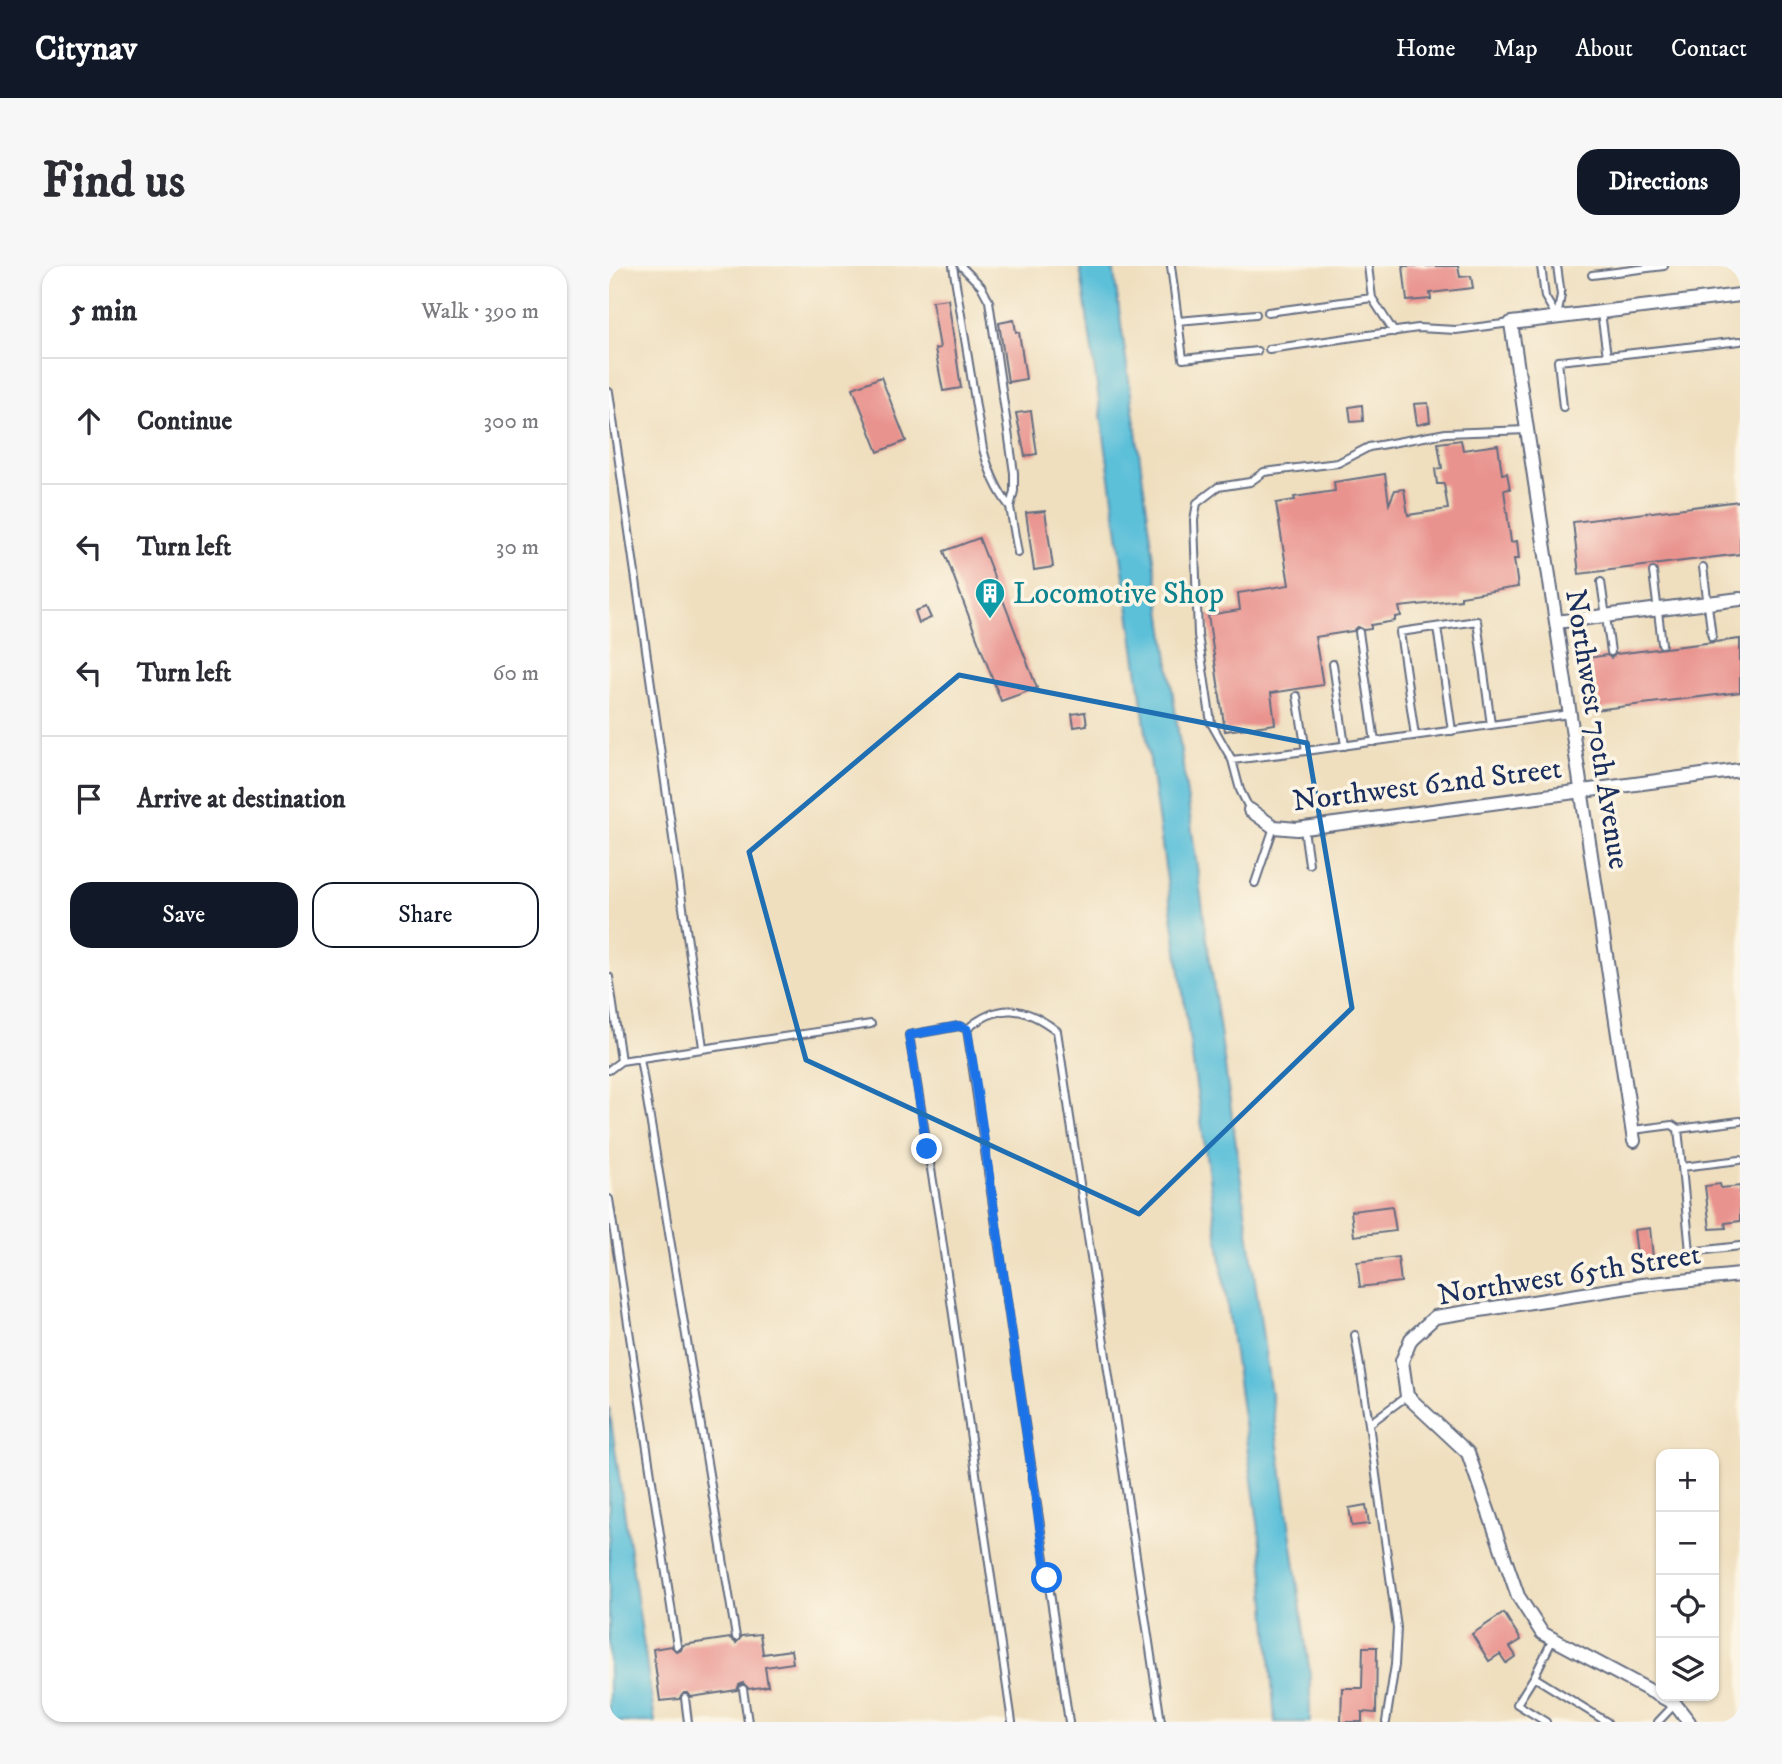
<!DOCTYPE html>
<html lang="en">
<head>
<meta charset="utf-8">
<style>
	:root { --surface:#fff; --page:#f7f7f7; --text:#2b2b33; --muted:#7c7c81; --line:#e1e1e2; --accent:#111827 }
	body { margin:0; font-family:"IM FELL DW Pica",serif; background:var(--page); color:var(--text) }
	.controls { position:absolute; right:21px; bottom:21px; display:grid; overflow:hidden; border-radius:14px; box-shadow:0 2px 5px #0004 }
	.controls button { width:63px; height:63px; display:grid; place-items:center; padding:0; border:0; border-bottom:2px solid var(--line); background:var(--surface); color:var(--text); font:35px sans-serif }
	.stop { position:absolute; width:21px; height:21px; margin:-16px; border:5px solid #1a73e8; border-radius:50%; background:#fff }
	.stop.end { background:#1a73e8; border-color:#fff; box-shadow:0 2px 7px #0008 }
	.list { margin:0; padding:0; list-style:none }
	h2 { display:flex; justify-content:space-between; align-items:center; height:91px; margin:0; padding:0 28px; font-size:30px }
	h2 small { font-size:23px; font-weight:400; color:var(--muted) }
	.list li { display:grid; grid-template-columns:46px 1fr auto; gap:21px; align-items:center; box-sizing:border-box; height:126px; padding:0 28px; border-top:2px solid var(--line) }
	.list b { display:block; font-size:26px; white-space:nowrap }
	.list em { font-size:23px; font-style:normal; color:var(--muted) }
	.actions { display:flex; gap:14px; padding:21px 28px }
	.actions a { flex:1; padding:16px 0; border:2px solid var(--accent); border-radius:21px; text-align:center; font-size:24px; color:var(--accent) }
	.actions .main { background:var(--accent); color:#fff }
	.icon { flex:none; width:38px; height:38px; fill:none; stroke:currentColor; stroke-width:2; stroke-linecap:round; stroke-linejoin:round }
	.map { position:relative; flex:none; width:1131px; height:1456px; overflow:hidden; border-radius:21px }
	header { display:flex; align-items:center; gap:42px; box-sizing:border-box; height:98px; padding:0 35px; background:var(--accent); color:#fff }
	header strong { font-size:33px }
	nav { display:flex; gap:38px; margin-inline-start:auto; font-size:24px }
	.intro { display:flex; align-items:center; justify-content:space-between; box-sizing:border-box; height:168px; padding:0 42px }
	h1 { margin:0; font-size:49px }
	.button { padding:18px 32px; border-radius:21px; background:var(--accent); color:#fff; font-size:24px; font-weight:700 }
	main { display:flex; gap:42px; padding:0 42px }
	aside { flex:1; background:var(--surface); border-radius:21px; box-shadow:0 2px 5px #0004 }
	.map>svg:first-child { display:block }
</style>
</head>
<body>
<header>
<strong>Citynav</strong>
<nav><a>Home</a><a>Map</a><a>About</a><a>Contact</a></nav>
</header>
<div class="intro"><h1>Find us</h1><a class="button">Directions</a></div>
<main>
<aside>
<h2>5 min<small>Walk · 390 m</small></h2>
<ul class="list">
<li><svg class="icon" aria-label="ahead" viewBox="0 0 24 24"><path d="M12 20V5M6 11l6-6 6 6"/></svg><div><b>Continue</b></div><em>300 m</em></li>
<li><svg class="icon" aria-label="left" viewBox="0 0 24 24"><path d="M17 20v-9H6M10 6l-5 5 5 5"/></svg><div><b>Turn left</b></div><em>30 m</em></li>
<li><svg class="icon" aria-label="left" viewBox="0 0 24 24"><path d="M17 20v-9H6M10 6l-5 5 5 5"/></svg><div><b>Turn left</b></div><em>60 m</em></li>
<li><svg class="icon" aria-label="arrive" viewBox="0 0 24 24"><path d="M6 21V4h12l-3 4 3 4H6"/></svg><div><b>Arrive at destination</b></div></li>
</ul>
<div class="actions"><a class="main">Save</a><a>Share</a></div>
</aside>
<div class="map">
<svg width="1131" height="1456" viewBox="0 0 1131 1456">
	<rect width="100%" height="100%" fill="#fcf5e5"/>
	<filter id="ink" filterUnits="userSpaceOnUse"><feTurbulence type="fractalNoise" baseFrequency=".0143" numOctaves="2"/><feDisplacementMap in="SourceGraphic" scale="14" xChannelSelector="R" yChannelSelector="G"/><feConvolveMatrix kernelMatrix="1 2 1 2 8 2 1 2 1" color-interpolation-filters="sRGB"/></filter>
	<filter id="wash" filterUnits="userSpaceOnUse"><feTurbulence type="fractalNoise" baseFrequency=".00686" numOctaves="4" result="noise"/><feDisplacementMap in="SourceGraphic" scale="28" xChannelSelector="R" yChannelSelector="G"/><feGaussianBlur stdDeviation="1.57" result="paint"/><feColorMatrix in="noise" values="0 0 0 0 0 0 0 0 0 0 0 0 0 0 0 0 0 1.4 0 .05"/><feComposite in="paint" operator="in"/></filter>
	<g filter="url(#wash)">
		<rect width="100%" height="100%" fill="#efdfbf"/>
		<path fill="#5bc0d9" stroke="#3b789c" stroke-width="2" d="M 471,0 L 504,0 L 701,1408 L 701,1456 L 666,1456 L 653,1285 Z
			M 0,1141 L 46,1456 L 0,1456 Z"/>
		<g id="blocks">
			<path fill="#e9938e" d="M 794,0 L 849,0 L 851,11 L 862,10 L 864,22 L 821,27 L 822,33 L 798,35 Z
				M 339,33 L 352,122 L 334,125 L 326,83 L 331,82 L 323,35 Z
				M 405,54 L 407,66 L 410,66 L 417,113 L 399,116 L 390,57 Z
				M 272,111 L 297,175 L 269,186 L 244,122 Z
				M 819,137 L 821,156 L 808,159 L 805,138 Z
				M 753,139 L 754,155 L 742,156 L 740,141 Z
				M 422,145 L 428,188 L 416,190 L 407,147 Z
				M 852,174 L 854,184 L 889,179 L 893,208 L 898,207 L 901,223 L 895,224 L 902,276 L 908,275 L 910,293 L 905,293 L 909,321 L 852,330 L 852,334 L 790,341 L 792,350 L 786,351 L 786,355 L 762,359 L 762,363 L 755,364 L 749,361 L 744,365 L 706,371 L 714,419 L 662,427 L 666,458 L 616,465 L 599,349 L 631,344 L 629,327 L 680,319 L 667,237 L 686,234 L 685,231 L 726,225 L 725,216 L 776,208 L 780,238 L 786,224 L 795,223 L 799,249 L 839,243 L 835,218 L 828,218 L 826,203 L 833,202 L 829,177 Z
				M 1131,235 L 1131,288 L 970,308 L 964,256 Z
				M 436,245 L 444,301 L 425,304 L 417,247 Z
				M 370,272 L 428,422 L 392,435 L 335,285 Z
				M 317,341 L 322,352 L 310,357 L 306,345 Z
				M 1131,373 L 1131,426 L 986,444 L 979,392 L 998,389 L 1002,392 L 1007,388 Z
				M 476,446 L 478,459 L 465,461 L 463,448 Z
				M 1111,918 L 1112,922 L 1131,920 L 1131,955 L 1116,957 L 1117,962 L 1101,963 L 1096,920 Z
				M 783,940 L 787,965 L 745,970 L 742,945 Z
				M 1041,962 L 1045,1002 L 1030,1004 L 1025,964 Z
				M 789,991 L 792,1016 L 751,1021 L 748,996 Z
				M 757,1239 L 760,1258 L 743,1260 L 740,1242 Z
				M 895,1347 L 912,1374 L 901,1381 L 907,1390 L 897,1397 L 891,1388 L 880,1395 L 863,1368 Z
				M 151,1368 L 154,1388 L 182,1384 L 184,1397 L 156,1401 L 159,1420 L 140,1423 L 134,1417 L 130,1419 L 128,1424 L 82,1431 L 79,1427 L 75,1427 L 70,1433 L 51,1435 L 44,1383 L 62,1380 L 68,1386 L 72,1384 L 74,1379 L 121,1372 L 127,1377 L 133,1370 Z
				M 754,1381 L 768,1381 L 767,1447 L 753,1446 L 753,1456 L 732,1456 L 733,1422 L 753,1422 Z"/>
		</g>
	</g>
	<g filter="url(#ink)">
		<use href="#blocks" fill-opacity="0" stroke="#656d80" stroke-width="2"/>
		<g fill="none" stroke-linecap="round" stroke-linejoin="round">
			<g stroke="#656d80" stroke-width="10">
				<path id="lane" d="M 344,0 L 374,183 C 380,205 387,223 401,241
					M 352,0 L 372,20 L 380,35 L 405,207 L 405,225 L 401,241 L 409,287
					M 562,0 L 574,93 L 648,85
					M 759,0 L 763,32
					M 932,0 L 936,31 L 948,51
					M 983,9 L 1055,0
					M 659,46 L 763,32 L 785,66
					M 948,52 L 952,29 L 948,0
					M 569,55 L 647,48
					M 660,83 L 809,62 L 847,64 L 902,57
					M 998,90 L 1131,75
					M 0,126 L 94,781
					M 954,141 L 949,95 L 998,90 L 992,47
					M 1094,301 L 1103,371
					M 1044,306 L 1053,378
					M 992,316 L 1002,386
					M 828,361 L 843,465
					M 750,366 L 766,476
					M 724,398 L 736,480
					M 688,430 L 697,485 L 960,448
					M 806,470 L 791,366 L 868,355 L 882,459
					M 623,494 L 697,485
					M 641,544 L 631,524 L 623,494 L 602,457 L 589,369 L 585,254 L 588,237 L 609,221 L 641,216 L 655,206 L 729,197 L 760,181 L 837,167 L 918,164
					M 695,563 L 700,598
					M 646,617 L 665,561
					M 0,711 L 12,795
					M 358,763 L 350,760 L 300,769 L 330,952 L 403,1456
					M 31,792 L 127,1371
					M 0,804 L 12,795 L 262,758
					M 1024,864 L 1063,859 L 1069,863
					M 1131,894 L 1073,901 L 1081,986 L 1131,980
					M 1073,901 L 1069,863 L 1131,855
					M 0,933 L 68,1380
					M 746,1069 L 760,1158 L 788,1362 L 786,1399 L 777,1456
					M 760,1158 L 798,1130
					M 925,1411 L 944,1373
					M 134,1423 L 139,1456
					M 76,1432 L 79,1456
					M 460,1456 L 358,763 C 390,736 416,740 448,765 L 552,1456
					M 937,1456 L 908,1438 L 925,1411 L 998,1456
					M 1049,1456 L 1066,1438"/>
			</g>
			<g stroke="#656d80" stroke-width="16">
				<path id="street" d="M 947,356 L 1131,333
					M 641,544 L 665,561 L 688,563 L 1131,504
					M 1025,875 L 902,57 L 1131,29
					M 1080,1456 L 1066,1438 L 933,1367 L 909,1330 L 859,1187 L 798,1130 L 793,1095 L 802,1073 L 826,1051 L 1033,1019 L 1131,1009"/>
			</g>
			<use href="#lane" stroke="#fff" stroke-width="6"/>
			<use href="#street" stroke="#fff" stroke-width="12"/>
		</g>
	</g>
	<g fill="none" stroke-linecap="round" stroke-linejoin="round" filter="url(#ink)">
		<path stroke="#1a73e8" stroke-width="9" d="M 318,883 L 300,769 L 350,760 L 358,763 L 366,810 L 438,1312"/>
	</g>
	<path fill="none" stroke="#1f6fb2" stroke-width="5" stroke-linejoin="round" d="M 350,409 L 698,477 L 743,742 L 530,948 L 197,794 L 140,586 Z"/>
	<defs>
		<g id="building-pin" transform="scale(1.575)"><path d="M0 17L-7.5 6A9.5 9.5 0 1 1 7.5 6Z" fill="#0f9aa8" stroke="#fcf5e5"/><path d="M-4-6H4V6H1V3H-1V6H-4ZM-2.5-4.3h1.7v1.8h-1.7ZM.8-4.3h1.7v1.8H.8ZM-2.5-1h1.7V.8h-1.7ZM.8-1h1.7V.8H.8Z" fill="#fff"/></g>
	</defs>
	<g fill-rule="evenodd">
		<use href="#building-pin" x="381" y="327"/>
	</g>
	<g text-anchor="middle" stroke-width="7" stroke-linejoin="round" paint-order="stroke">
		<g font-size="30" fill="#0d838f" stroke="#fcf5e5" text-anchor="start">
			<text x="404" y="337">Locomotive Shop</text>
		</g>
		<g font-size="30" fill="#1b2f5e" stroke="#fcf5e5">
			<text transform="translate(989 463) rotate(81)" y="10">Northwest 70th Avenue</text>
			<text transform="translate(818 518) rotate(-7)" y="10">Northwest 62nd Street</text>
			<text transform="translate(960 1008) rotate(-9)" y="10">Northwest 65th Street</text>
		</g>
	</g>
</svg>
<div class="controls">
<button>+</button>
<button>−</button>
<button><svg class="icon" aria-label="locate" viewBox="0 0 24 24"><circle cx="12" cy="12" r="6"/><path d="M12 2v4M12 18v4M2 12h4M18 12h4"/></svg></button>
<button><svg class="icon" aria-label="layers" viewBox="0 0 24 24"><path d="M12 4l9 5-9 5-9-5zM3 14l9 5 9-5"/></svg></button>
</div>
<div class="stop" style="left:438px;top:1312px"></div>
<div class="stop end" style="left:318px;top:883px"></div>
</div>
</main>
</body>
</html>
